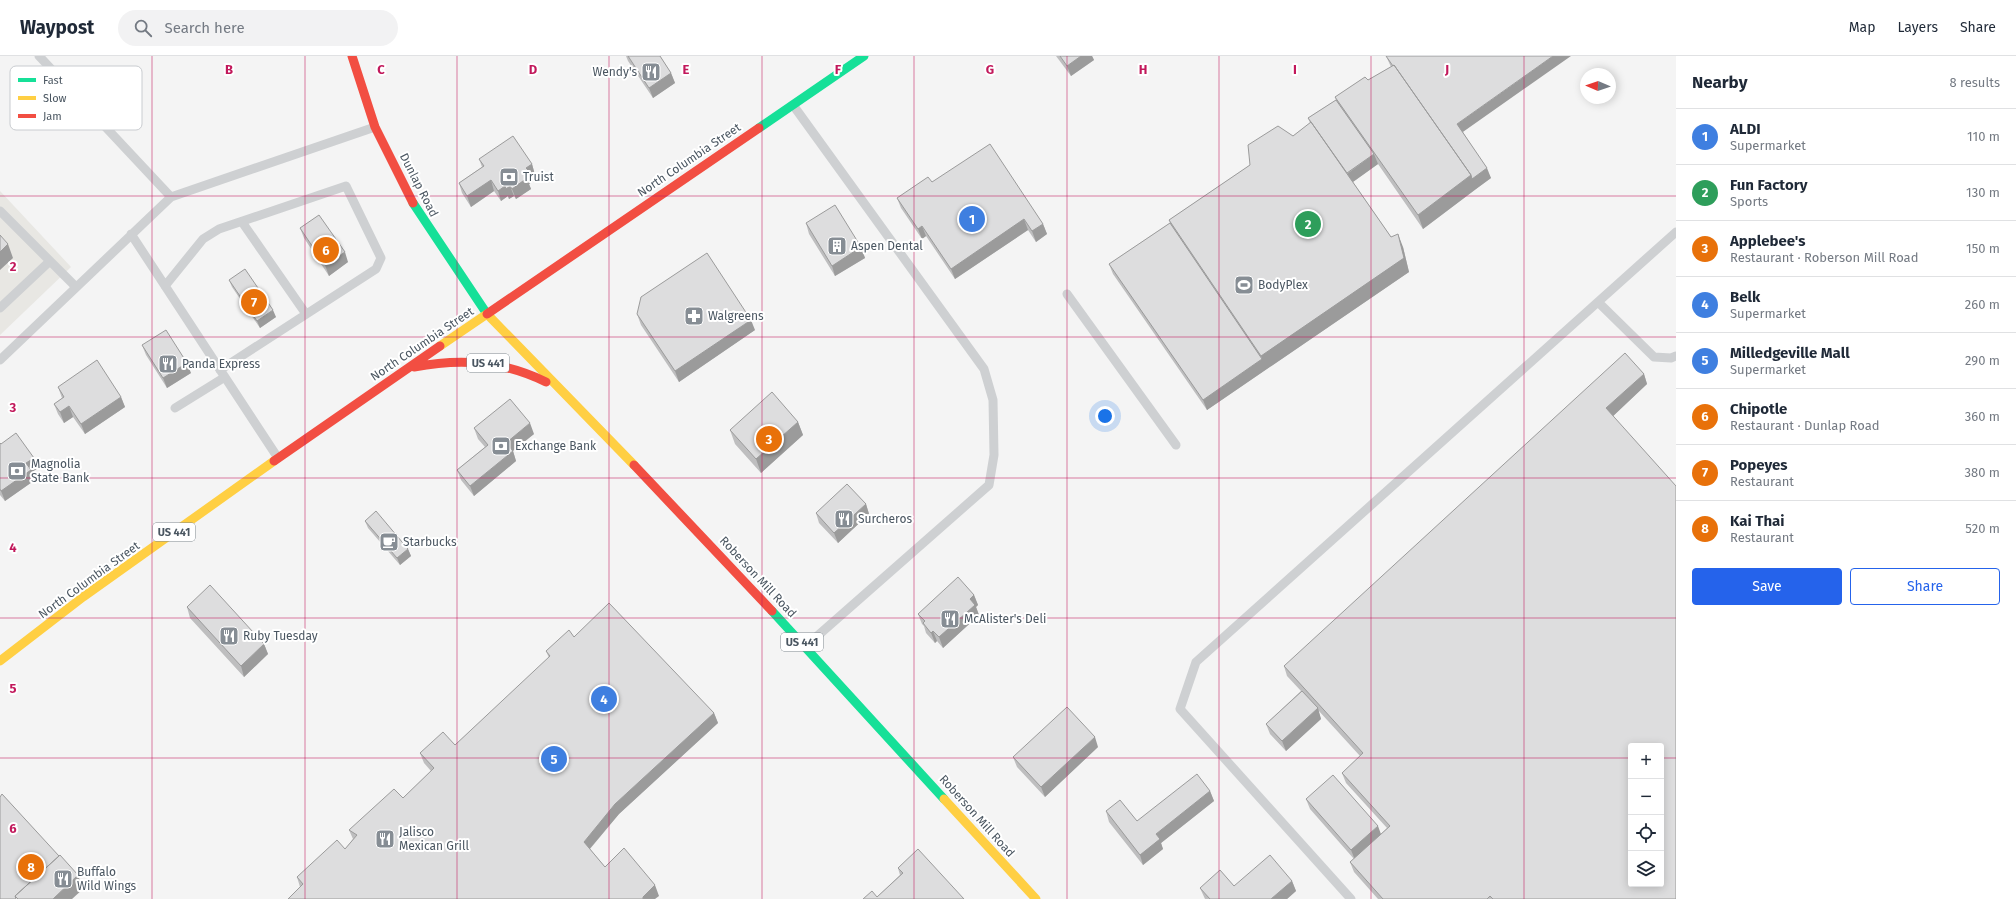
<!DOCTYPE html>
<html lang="en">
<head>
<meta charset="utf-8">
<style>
	:root { --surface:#fff; --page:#f2f2f3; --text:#1f2937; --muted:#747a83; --line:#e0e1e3; --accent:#2563eb }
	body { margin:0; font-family:"Fira Sans",sans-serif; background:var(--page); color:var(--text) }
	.controls { position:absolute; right:12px; bottom:12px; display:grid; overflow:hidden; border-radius:4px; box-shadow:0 2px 10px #0003 }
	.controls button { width:36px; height:36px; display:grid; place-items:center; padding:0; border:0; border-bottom:1px solid var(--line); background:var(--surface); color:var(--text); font:20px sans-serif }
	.compass { position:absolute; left:1580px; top:12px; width:36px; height:36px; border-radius:50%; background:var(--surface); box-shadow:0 2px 10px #0003; rotate:272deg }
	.you { position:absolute; left:1105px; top:360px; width:14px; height:14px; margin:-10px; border:3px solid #fff; border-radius:50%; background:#1a73e8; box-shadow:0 0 0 6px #1a73e833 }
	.badge { display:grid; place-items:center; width:26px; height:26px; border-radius:50%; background:var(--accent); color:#fff; font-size:13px; font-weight:700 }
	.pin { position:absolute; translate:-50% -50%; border:2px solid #fff; box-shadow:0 1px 4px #0006 }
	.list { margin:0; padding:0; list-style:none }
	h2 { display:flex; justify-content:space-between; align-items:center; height:52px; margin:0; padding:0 16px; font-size:17px }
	h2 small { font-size:13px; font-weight:400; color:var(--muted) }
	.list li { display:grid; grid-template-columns:26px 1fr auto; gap:12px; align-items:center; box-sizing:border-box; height:56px; padding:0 16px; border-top:1px solid var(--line) }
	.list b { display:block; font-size:15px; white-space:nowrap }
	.list p { margin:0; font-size:13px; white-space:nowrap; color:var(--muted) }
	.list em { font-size:13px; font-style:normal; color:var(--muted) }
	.actions { display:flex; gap:8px; padding:12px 16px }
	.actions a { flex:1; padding:9px 0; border:1px solid var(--accent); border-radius:4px; text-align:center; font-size:14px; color:var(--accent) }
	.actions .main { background:var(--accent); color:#fff }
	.icon { flex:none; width:22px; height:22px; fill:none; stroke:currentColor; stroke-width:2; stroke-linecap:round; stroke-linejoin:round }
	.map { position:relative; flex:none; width:1676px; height:843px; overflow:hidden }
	header { display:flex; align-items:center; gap:24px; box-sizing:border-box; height:56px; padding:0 20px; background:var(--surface); border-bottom:1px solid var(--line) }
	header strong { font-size:19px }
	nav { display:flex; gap:22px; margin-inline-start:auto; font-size:14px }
	.search { width:280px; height:36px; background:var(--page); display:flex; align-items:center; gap:10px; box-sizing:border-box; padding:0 14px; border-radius:22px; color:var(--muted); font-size:15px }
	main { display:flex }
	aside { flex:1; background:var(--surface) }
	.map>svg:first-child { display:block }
</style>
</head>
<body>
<header>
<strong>Waypost</strong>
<div class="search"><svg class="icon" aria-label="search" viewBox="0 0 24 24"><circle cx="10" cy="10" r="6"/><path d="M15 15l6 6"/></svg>Search here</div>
<nav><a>Map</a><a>Layers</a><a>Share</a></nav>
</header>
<main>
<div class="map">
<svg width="1676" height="843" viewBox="0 0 1676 843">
	<rect width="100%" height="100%" fill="#f4f4f4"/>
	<path fill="#e8e7e3" d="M 0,135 L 71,211 L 0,279 Z"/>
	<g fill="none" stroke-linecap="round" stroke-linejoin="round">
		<path stroke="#ced0d2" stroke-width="9" d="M 39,0 L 171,141 L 375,71
			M 793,49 L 984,313 L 993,344 L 994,399 L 989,429 L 806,590
			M 0,155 L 76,231
			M 242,166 L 306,258
			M 131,178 L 278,402
			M 165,230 L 203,183 L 219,173 L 346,130 L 381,202 L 376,213 L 220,314
			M 1067,238 L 1176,389
			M 1598,246 L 1654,301 L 1671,302 L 1676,300
			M 0,252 L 50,205
			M 0,304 L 171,141
			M 175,352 L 225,321
			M 1351,843 L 1180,653 L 1196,606 L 1676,176"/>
		<path stroke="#16e098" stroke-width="9" d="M 759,72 L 864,0
			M 413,147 L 487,258
			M 772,555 L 944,743"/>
		<path stroke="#ffcf43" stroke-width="9" d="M 440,290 L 487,258 L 634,409
			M 0,605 L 83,541 L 274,405
			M 944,743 L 1036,843"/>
		<path stroke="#f24e42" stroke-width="9" d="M 352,0 L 375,71 L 413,147
			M 487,258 L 759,72
			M 414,311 C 461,302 503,305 546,326
			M 274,405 L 440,290
			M 634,409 L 772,555"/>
	</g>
	<path fill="#bebebf" d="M 626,0 L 660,0 L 671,17 L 675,27 L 653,42 L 628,5 Z
		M 1056,0 L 1092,0 L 1094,4 L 1071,20 Z
		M 1386,0 L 1463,76 L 1491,122 L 1476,133 L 1423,173 L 1378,108 L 1353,126 L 1391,181 L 1403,191 L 1409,216 L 1207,354 L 1113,218 L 1109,208 L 1170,167 L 1169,164 L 1293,80 L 1310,67 L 1308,62 L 1336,44 L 1335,41 L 1368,24 L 1391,11 Z
		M 479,103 L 532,108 L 535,119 L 531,121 L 533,125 L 529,128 L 531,133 L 516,143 L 514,140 L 509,143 L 508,140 L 501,145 L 494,135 L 471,151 L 462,137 L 459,127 L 482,111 Z
		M 932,126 L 1043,168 L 1047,178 L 1036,186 L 1028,174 L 955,223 L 926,180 L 922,183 L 901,152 L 897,142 Z
		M 806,167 L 861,191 L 865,202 L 835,220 L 809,178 Z
		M 300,172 L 348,206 L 329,220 L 304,182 Z
		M 229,224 L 276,261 L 260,272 L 232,231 Z
		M 637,258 L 755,274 L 679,326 L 641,269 Z
		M 142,289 L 191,317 L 167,332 L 146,299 Z
		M 1644,318 L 1647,328 L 1613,360 L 1676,843 L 1378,843 L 1354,816 L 1350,806 L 1354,803 L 1310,753 L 1306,743 L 1381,778 L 1387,772 L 1346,727 L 1342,717 L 1360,700 L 1318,654 L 1321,663 L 1286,695 L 1270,678 L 1266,668 L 1301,635 L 1287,620 L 1284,610 Z
		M 58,331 L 121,341 L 125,351 L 85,378 L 73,361 L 64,367 L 58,358 L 54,348 L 62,342 Z
		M 798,366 L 803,379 L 761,417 L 735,388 L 730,374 Z
		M 474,372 L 534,378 L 513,395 L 516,405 L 474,440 L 461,424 L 457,414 L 485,391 L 478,383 Z
		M 0,387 L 1,388 L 34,402 L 38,412 L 32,416 L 35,424 L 5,445 L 0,439 Z
		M 866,448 L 869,458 L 838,487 L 819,467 L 816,457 Z
		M 365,465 L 408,493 L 411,500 L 400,509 L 368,472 Z
		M 974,539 L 978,549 L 976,551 L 979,559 L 943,592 L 937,585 L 935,587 L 926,577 L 924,570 L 922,568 L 918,558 Z
		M 187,551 L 264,588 L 268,598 L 244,621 L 190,562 Z
		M 574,581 L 714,657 L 718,667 L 619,758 L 590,793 L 605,811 L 659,840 L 300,831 L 297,821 L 345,793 L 353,783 L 349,774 L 403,742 L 431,715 L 424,707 L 420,697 L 455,689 L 549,602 L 546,595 Z
		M 1098,691 L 1045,741 L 1017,711 L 1013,701 Z
		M 1210,735 L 1214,745 L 1161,787 L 1163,793 L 1143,809 L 1109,766 L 1106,755 L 1137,765 Z
		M 898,812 L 964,843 L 877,841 L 900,819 Z
		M 1292,825 L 1296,835 L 1287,843 L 1205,843 L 1200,832 L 1234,830 Z"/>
	<path fill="#9b9b9b" d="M 1081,0 L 1092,0 L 1094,4 L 1071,20 L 1067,10 Z
		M 1553,0 L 1571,0 L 1460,78 L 1457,68 Z
		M 671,17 L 675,27 L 653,42 L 649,32 Z
		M 1374,98 L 1378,108 L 1350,128 L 1347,118 Z
		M 532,108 L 535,119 L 531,121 L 533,125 L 529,128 L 531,133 L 516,143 L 512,133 L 524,118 L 526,112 Z
		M 1487,112 L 1491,122 L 1476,133 L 1472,123 Z
		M 1471,119 L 1476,133 L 1423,173 L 1418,159 Z
		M 491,124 L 494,135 L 471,151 L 467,140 Z
		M 505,130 L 510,130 L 514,140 L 509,143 L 508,140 L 501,145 L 498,135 Z
		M 1024,163 L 1028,174 L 955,223 L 951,213 Z
		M 1043,168 L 1047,178 L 1036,186 L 1032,175 Z
		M 922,170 L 926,180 L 922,183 L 918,173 Z
		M 1398,178 L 1403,191 L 1409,216 L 1207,354 L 1203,344 L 1262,303 L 1261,300 Z
		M 8,188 L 13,202 L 0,214 L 0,196 Z
		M 861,191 L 865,202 L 835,220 L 832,210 Z
		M 345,196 L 348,206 L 329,220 L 325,209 Z
		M 273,254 L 276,261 L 260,272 L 257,265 Z
		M 751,264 L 755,274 L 679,326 L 675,315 Z
		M 187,307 L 191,317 L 167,332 L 163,322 Z
		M 1644,318 L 1647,328 L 1610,363 L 1606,352 Z
		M 121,341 L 125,351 L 85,378 L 81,368 Z
		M 69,350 L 73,361 L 64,367 L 60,356 Z
		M 798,366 L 803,379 L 761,417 L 756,403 Z
		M 530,367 L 534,378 L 510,397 L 506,387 Z
		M 513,395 L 516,405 L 474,440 L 470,430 Z
		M 34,402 L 38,412 L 32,416 L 35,424 L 5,445 L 1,435 L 26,407 Z
		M 866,448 L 869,458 L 838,487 L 834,477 Z
		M 408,493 L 411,500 L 400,509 L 397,502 Z
		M 974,539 L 978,549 L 976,551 L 979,559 L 943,592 L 939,581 L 970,543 Z
		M 933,575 L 937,585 L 935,587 L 931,577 Z
		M 264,588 L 268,598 L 244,621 L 241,610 Z
		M 1318,652 L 1321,663 L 1286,695 L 1282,685 Z
		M 714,657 L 718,667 L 619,758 L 587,796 L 584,786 L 615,748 Z
		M 1095,681 L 1098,691 L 1045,741 L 1041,731 Z
		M 1210,735 L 1214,745 L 1161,787 L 1163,793 L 1143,809 L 1140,799 L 1156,778 Z
		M 1378,770 L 1382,781 L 1355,804 L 1351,794 Z
		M 78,819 L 83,833 L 72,843 L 53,843 Z
		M 1292,825 L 1296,835 L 1287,843 L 1271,843 Z
		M 655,829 L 659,840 L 655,843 L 643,843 L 643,841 Z"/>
	<path fill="#ddddde" stroke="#9b9b9b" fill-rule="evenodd" d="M 628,0 L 660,0 L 671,17 L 649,32 Z
		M 1060,0 L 1081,0 L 1067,10 Z
		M 1386,0 L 1553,0 L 1457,68 L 1487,112 L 1472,123 L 1471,119 L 1394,9 L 1393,10 Z
		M 1394,9 L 1471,119 L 1418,159 L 1335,41 L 1365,21 L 1368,24 Z
		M 1336,44 L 1374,98 L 1347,117 L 1311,66 L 1308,62 Z
		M 1311,66 L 1391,181 L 1398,178 L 1404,202 L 1261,300 L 1169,164 L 1250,109 L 1248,89 L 1278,70 L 1293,80 Z
		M 513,80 L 532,108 L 526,112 L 529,115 L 524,118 L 527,122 L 512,133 L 510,130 L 506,133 L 505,130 L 498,135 L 491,124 L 467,140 L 459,127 L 484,110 L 479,103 Z
		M 990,88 L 1043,168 L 1032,175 L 1024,163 L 951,213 L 922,170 L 918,173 L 897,142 L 928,121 L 932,126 Z
		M 835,149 L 861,191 L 832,210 L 806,167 Z
		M 319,159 L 345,196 L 325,209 L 300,172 Z
		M 1170,167 L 1262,303 L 1203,344 L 1109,208 Z
		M 0,179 L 8,188 L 0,196 Z
		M 707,197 L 751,264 L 675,315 L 637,258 L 641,241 Z
		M 245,213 L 273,254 L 257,265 L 229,224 Z
		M 166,274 L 187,307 L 163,322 L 142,289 Z
		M 1625,297 L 1644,318 L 1606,352 L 1676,430 L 1676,843 L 1493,843 L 1490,840 L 1487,843 L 1383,843 L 1350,806 L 1390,770 L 1342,717 L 1363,697 L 1284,610 ZM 1631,690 L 1661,690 L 1661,828 L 1631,828 Z
		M 97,304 L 121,341 L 81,368 L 69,350 L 60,356 L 54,348 L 64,341 L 58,331 Z
		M 772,336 L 798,366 L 756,403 L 730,374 Z
		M 510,343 L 530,367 L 506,387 L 513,395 L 470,430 L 457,414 L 488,389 L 474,372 Z
		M 16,377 L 34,402 L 26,407 L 31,414 L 1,435 L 0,433 L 0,387 L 1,388 Z
		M 847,428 L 866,448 L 834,477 L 816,457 Z
		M 376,455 L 408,493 L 397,502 L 365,465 Z
		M 958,521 L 974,539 L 970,543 L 975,549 L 939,581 L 933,575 L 931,577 L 923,567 L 925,565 L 918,558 Z
		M 210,529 L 264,588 L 241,610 L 187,551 Z
		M 609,547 L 714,657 L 615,748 L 584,786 L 605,811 L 624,792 L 655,829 L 643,841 L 643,843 L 288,843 L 303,828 L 297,821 L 337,784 L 345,793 L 357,779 L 349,774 L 394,733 L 403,742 L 434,712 L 420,697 L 443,676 L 455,689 L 550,600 L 546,595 L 569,574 L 574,581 Z
		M 1302,635 L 1318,652 L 1282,685 L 1266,668 Z
		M 1067,651 L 1095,681 L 1041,731 L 1013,701 Z
		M 1197,718 L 1210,735 L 1156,778 L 1160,783 L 1140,799 L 1106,755 L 1120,744 L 1137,765 Z
		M 1333,719 L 1378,770 L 1351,794 L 1306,743 Z
		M 2,738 L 59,800 L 15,840 L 16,843 L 0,843 L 0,741 Z
		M 918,793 L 964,843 L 863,843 L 872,835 L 877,841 L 903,817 L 898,812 Z
		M 60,799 L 78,819 L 53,843 L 18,843 L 15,840 Z
		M 1270,799 L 1292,825 L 1271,843 L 1210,843 L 1200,832 L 1220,814 L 1234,830 Z"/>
	<path fill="none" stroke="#c2185b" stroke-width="1" stroke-opacity="0.55" d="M 152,0 L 152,843M 305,0 L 305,843M 457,0 L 457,843M 609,0 L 609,843M 762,0 L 762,843M 914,0 L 914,843M 1067,0 L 1067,843M 1219,0 L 1219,843M 1371,0 L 1371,843M 1524,0 L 1524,843M 0,140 L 1676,140M 0,281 L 1676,281M 0,422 L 1676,422M 0,562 L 1676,562M 0,702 L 1631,702M 1661,702 L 1676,702"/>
	<defs>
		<g id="restaurant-square" transform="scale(1)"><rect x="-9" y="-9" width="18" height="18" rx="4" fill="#868d94" stroke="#fff"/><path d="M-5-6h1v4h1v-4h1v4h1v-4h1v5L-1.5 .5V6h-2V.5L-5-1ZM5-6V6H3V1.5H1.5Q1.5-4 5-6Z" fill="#fff"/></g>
		<g id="bank-square" transform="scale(1)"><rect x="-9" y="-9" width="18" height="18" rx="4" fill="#868d94" stroke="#fff"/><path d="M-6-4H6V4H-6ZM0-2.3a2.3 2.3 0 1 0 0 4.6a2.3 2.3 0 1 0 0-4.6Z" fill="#fff"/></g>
		<g id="building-square" transform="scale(1)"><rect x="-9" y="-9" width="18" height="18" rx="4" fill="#868d94" stroke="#fff"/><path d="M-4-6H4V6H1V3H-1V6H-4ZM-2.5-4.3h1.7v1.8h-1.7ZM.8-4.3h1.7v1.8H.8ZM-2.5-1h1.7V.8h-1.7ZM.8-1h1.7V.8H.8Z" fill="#fff"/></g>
		<g id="stadium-square" transform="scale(1)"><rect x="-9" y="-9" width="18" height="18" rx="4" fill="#868d94" stroke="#fff"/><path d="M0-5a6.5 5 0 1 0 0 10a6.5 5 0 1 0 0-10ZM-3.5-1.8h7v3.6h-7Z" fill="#fff"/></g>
		<g id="pharmacy-square" transform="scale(1)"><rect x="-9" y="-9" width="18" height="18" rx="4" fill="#868d94" stroke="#fff"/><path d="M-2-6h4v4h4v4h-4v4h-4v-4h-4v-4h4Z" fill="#fff"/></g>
		<g id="cafe-square" transform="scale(1)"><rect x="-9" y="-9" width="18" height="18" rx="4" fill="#868d94" stroke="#fff"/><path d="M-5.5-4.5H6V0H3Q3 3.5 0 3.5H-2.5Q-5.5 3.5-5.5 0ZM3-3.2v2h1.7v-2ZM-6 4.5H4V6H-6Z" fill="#fff"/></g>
	</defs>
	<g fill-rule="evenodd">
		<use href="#restaurant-square" x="651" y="16"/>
		<use href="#bank-square" x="509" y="121"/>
		<use href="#building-square" x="837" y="190"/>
		<use href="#stadium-square" x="1244" y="229"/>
		<use href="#pharmacy-square" x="694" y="260"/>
		<use href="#restaurant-square" x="168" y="308"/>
		<use href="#bank-square" x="501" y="390"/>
		<use href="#bank-square" x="17" y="415"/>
		<use href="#restaurant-square" x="844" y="463"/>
		<use href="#cafe-square" x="389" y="486"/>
		<use href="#restaurant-square" x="950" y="563"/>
		<use href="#restaurant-square" x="229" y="580"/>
		<use href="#restaurant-square" x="385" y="783"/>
		<use href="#restaurant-square" x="63" y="823"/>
	</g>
	<g text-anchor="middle" stroke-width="4" stroke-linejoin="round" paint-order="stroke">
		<g fill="#fff" stroke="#808990" stroke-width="1">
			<rect x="467" y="298" width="42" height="18" rx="3"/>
			<rect x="153" y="467" width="42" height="18" rx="3"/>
			<rect x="781" y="577" width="42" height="18" rx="3"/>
		</g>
		<g font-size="11" font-weight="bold" fill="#4a5661">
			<text x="488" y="311">US 441</text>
			<text x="174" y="480">US 441</text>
			<text x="802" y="590">US 441</text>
		</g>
		<g font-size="12" fill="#4a5661" stroke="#fff" text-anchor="start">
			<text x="637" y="20" text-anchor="end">Wendy's</text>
			<text x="523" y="125">Truist</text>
			<text x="851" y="194">Aspen Dental</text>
			<text x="1258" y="233">BodyPlex</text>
			<text x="708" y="264">Walgreens</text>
			<text x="182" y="312">Panda Express</text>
			<text x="515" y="394">Exchange Bank</text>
			<text x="31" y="412">Magnolia<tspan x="31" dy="14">State Bank</tspan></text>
			<text x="858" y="467">Surcheros</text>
			<text x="403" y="490">Starbucks</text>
			<text x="964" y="567">McAlister's Deli</text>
			<text x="243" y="584">Ruby Tuesday</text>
			<text x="399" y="780">Jalisco<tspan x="399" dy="14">Mexican Grill</tspan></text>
			<text x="77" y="820">Buffalo<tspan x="77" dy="14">Wild Wings</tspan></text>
		</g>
		<g font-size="12" fill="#4a5661" stroke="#fff">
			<text transform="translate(689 104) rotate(-34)" y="4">North Columbia Street</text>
			<text transform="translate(419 129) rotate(63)" y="4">Dunlap Road</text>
			<text transform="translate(422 288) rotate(-34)" y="4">North Columbia Street</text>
			<text transform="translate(758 521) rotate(47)" y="4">Roberson Mill Road</text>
			<text transform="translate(89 524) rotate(-36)" y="4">North Columbia Street</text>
			<text transform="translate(977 760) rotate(48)" y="4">Roberson Mill Road</text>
		</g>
	</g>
	<rect x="10" y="10" width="132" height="64" rx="6" fill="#fff" stroke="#c9ccd0" stroke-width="1"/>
	<rect x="18" y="22" width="18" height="4" fill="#16e098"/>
	<rect x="18" y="40" width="18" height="4" fill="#ffcf43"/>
	<rect x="18" y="58" width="18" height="4" fill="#f24e42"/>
	<g font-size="11" fill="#4a5661">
		<text x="43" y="28">Fast</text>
		<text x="43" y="46">Slow</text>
		<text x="43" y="64">Jam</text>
	</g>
	<g font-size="13" text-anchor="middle" font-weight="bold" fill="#c2185b" stroke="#fff" stroke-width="4" stroke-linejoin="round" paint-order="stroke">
		<text x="229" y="18">B</text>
		<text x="381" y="18">C</text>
		<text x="533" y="18">D</text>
		<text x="686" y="18">E</text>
		<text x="838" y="18">F</text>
		<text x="990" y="18">G</text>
		<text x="1143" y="18">H</text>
		<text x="1295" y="18">I</text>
		<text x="1447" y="18">J</text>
		<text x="13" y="215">2</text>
		<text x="13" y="356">3</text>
		<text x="13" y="496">4</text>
		<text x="13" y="637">5</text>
		<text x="13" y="777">6</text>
	</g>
</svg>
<div class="controls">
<button>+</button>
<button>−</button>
<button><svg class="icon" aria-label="locate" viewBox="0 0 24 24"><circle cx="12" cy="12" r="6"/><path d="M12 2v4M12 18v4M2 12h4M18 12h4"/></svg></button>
<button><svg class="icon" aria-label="layers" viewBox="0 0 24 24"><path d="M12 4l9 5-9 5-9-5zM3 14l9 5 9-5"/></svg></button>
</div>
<svg class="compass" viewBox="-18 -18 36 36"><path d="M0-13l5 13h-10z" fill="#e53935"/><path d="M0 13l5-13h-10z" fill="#747a83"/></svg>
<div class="you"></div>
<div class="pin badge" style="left:972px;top:163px;background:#3f7fe0">1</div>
<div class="pin badge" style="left:1308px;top:168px;background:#2e9e5b">2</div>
<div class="pin badge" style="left:769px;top:383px;background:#e8710a">3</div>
<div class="pin badge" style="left:604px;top:643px;background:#3f7fe0">4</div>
<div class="pin badge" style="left:554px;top:703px;background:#3f7fe0">5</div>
<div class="pin badge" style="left:326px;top:194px;background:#e8710a">6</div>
<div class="pin badge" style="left:254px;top:246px;background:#e8710a">7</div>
<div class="pin badge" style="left:31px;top:811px;background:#e8710a">8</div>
</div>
<aside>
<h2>Nearby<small>8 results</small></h2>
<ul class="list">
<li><span class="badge" style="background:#3f7fe0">1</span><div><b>ALDI</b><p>Supermarket</p></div><em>110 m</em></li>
<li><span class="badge" style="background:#2e9e5b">2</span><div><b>Fun Factory</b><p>Sports</p></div><em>130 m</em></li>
<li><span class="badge" style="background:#e8710a">3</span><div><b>Applebee's</b><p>Restaurant · Roberson Mill Road</p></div><em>150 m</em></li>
<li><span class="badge" style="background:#3f7fe0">4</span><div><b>Belk</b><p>Supermarket</p></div><em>260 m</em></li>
<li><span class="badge" style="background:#3f7fe0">5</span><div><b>Milledgeville Mall</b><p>Supermarket</p></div><em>290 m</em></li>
<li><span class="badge" style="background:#e8710a">6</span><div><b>Chipotle</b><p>Restaurant · Dunlap Road</p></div><em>360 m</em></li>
<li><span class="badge" style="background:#e8710a">7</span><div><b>Popeyes</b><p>Restaurant</p></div><em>380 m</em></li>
<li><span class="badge" style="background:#e8710a">8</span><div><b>Kai Thai</b><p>Restaurant</p></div><em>520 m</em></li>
</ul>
<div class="actions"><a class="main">Save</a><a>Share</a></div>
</aside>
</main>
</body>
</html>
